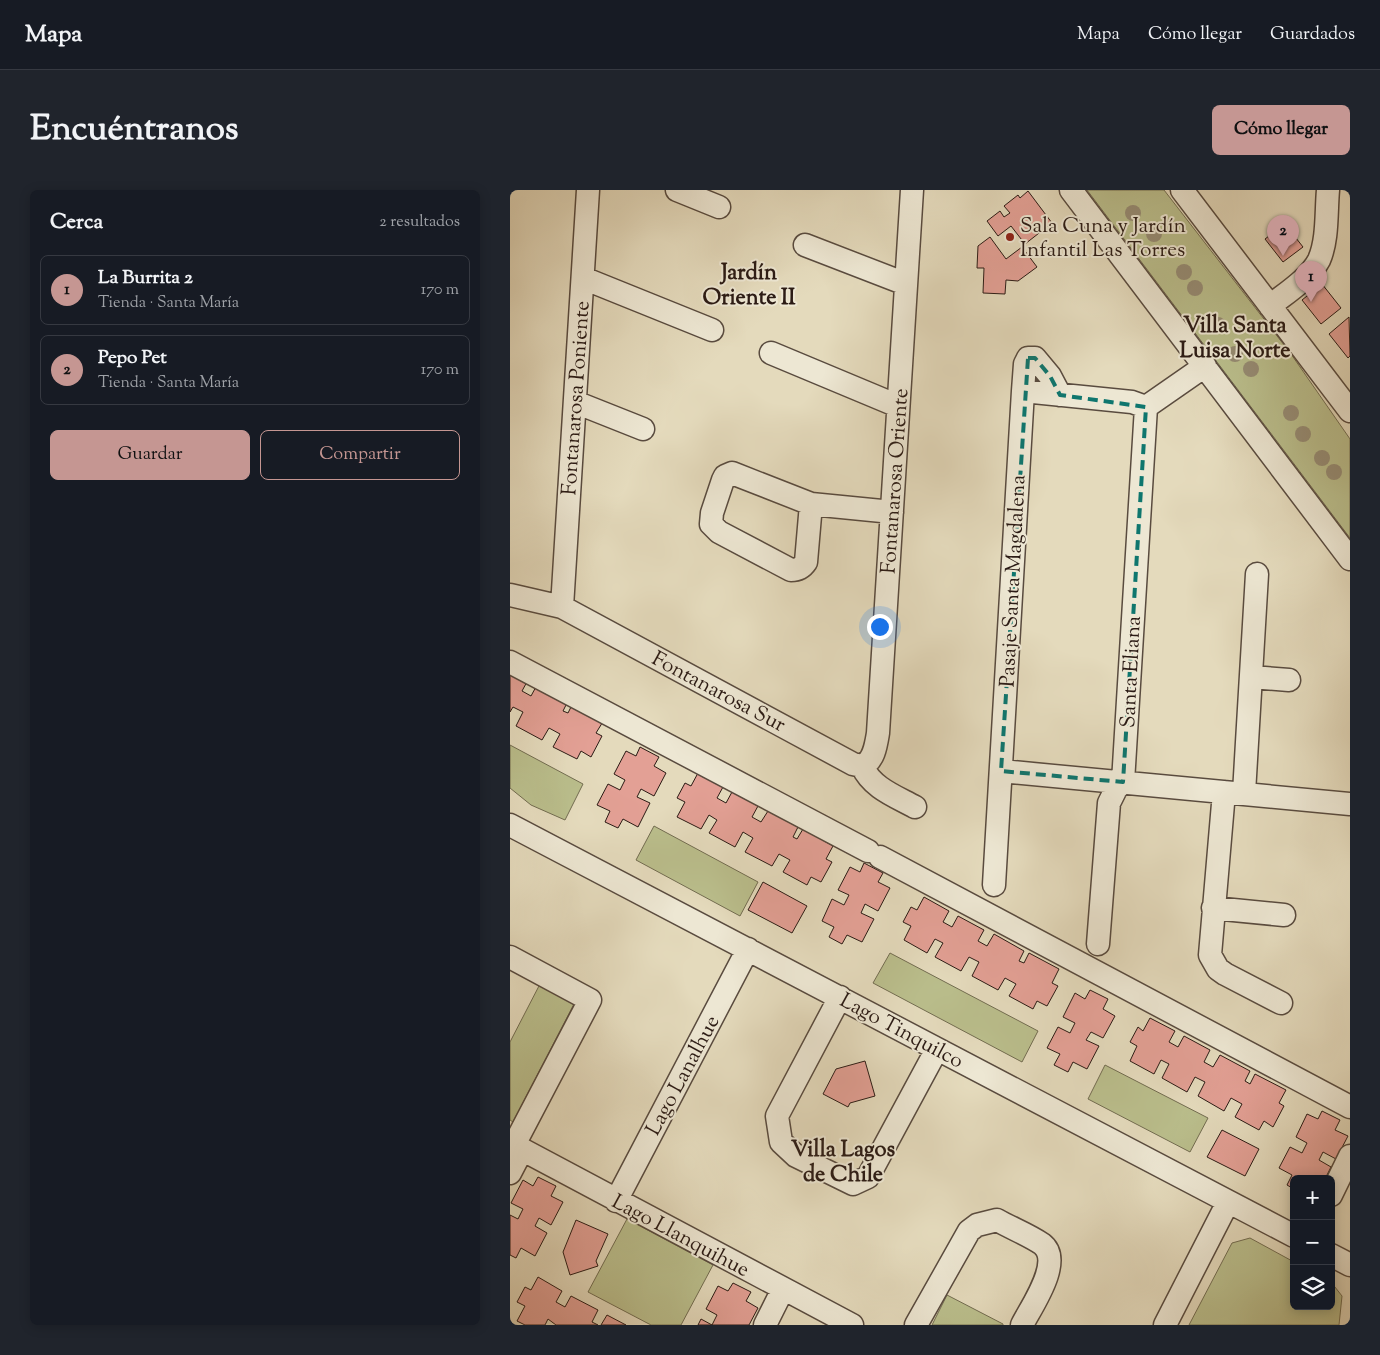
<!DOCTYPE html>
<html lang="es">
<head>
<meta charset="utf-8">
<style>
	:root { --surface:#171b24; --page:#20242c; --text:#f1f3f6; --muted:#9ea1a6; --line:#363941; --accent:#c59692 }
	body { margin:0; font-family:"Sorts Mill Goudy",serif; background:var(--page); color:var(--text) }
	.controls { position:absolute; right:15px; bottom:15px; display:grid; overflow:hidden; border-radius:8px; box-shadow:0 2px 12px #0003 }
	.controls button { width:45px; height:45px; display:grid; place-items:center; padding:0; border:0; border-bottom:1px solid var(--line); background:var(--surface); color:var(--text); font:25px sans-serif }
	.you { position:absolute; left:369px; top:436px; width:18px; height:18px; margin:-12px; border:4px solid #fff; border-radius:50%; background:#1a73e8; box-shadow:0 0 0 8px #1a73e833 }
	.badge { display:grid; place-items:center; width:32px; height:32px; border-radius:50%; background:var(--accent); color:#111; font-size:16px; font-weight:700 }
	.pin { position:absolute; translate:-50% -41px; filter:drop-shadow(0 1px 2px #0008) }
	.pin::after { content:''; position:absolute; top:26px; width:18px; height:15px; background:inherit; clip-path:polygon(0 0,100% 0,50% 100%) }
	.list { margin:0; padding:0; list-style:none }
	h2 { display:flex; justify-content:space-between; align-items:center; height:65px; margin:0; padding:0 20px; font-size:21px }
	h2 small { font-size:16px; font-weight:400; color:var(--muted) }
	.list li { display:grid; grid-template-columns:32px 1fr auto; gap:15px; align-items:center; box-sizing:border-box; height:70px; margin:0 10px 10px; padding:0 10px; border:1px solid var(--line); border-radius:8px }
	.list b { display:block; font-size:19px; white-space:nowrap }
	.list p { margin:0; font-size:16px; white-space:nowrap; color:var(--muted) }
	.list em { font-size:16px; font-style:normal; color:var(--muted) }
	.actions { display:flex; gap:10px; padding:15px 20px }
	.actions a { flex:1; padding:11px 0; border:1px solid var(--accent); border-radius:8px; text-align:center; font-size:18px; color:var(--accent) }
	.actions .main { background:var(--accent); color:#111 }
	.icon { flex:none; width:28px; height:28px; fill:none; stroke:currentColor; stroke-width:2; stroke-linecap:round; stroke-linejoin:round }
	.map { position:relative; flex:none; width:840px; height:1135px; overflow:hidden; border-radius:8px }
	header { display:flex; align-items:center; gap:30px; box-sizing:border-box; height:70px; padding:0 25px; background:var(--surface); border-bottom:1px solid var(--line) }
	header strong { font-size:24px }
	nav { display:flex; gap:28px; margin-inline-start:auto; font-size:18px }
	.intro { display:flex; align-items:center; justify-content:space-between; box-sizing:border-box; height:120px; padding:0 30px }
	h1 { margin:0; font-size:35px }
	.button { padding:12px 22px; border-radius:8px; background:var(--accent); color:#111; font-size:18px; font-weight:700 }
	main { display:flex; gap:30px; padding:0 30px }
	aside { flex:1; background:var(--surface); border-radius:8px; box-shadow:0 2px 12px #0003 }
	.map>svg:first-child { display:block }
</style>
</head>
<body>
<header>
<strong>Mapa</strong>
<nav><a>Mapa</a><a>Cómo llegar</a><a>Guardados</a></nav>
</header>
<div class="intro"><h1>Encuéntranos</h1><a class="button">Cómo llegar</a></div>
<main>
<aside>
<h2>Cerca<small>2 resultados</small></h2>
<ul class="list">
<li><span class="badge">1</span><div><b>La Burrita 2</b><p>Tienda · Santa María</p></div><em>170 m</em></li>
<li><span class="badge">2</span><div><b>Pepo Pet</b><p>Tienda · Santa María</p></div><em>170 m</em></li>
</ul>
<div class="actions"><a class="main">Guardar</a><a>Compartir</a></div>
</aside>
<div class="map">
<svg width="840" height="1135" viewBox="0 0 840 1135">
	<rect width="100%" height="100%" fill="#e4dabc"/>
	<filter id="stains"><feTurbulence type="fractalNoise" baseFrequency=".004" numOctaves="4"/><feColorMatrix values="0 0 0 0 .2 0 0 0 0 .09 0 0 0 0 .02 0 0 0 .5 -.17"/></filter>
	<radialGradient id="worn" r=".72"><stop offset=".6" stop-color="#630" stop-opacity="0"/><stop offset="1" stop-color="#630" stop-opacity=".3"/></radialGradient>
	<path fill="#babe8c" stroke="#726c50" d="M 577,0 L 654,0 L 781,164 L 840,249 L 840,348 Z
		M 0,555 L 73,594 L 55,630 L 21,615 L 0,598 Z
		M 144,636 L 248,692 L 230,726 L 126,670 Z
		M 380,763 L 528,841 L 512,872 L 363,793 Z
		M 30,794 L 65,812 L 3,932 L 0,930 L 0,852 Z
		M 595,875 L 698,928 L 680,962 L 578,909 Z
		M 117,1029 L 203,1075 L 171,1135 L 141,1135 L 78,1102 Z
		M 740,1048 L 784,1072 L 784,1116 L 821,1116 L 821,1092 L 832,1106 L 829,1135 L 679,1135 L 722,1053 Z
		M 437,1105 L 493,1134 L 493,1135 L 422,1135 Z"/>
	<path fill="#e3a095" stroke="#2b1b15" d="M 518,1 L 542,33 L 515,54 L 501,36 L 488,46 L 477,31 L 490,21 L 494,27 L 500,23 L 494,16 L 508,5 L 510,8 Z
		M 775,34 L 793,57 L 773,72 L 755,49 Z
		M 480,47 L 496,69 L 512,57 L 527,77 L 508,91 L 496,90 L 495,104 L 473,103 L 474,78 L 467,78 L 468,56 Z
		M 812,94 L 831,118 L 811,134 L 792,110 Z
		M 839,127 L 840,166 L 838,168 L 819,144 Z
		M 0,480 L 18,490 L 12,501 L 21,506 L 27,495 L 58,511 L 53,521 L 58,523 L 63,513 L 94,530 L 86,543 L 92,546 L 81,567 L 71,561 L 67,569 L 43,557 L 50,544 L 39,538 L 32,550 L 6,536 L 13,522 L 3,517 L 0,522 Z
		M 130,557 L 149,567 L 144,576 L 156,583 L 144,606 L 131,599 L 127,607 L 140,613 L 128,637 L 113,629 L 108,638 L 95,632 L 100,621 L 87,615 L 98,594 L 110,600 L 115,590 L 104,584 L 116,561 L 126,566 Z
		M 188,583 L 213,597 L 207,608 L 216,613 L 222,602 L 248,616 L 242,627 L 251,632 L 258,621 L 288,637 L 283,647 L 287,649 L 293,639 L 323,656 L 316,669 L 322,672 L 311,692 L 301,687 L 297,695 L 273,682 L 280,670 L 269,664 L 262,676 L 235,662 L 243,648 L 233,642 L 225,657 L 199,643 L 207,630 L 199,625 L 191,639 L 167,627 L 175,612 L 167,608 L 175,593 L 181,596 Z
		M 354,673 L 373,683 L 368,692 L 380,698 L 368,721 L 355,714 L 351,723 L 364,729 L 352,752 L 337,745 L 332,754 L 319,747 L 324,737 L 312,731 L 322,709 L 334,715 L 339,705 L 328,700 L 340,677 L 350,682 Z
		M 253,692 L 297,716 L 282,743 L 238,720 Z
		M 414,707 L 439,721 L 433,732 L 442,737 L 448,726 L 474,740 L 468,751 L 477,756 L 484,744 L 514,761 L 509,771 L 514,773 L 519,763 L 549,779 L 542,793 L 548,796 L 537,816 L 527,811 L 523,819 L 499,806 L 506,794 L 495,788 L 488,800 L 462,786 L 469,772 L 459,767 L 451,781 L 425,767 L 433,753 L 425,749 L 417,763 L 394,750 L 401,736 L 393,732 L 401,717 L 407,720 Z
		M 580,800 L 598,809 L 593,819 L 605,826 L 593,848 L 581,842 L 576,850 L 589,856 L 577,879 L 563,872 L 558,882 L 544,875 L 550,864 L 537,858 L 548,837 L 560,843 L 565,833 L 553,827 L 565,803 L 575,809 Z
		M 640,828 L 665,841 L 659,852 L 668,857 L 674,846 L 700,860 L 694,872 L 703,877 L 710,865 L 740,881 L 735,891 L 740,894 L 745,884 L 776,900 L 769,913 L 774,916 L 763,937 L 754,931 L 749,940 L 725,927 L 732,914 L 721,908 L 714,921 L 688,906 L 695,892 L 685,887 L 677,902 L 652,888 L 659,874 L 651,870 L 644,884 L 620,871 L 627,856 L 620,852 L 628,837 L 633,841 Z
		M 355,871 L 365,906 L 340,913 L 338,917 L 313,904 L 326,879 Z
		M 812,921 L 830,930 L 825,940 L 838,946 L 826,969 L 813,962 L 809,970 L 821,977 L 815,989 L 784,989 L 784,999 L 777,995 L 782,985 L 769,978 L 780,957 L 792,963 L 797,953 L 786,947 L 797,924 L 808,929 Z
		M 712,940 L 749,959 L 735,986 L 697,967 Z
		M 28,987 L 46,996 L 41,1006 L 53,1012 L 41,1035 L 29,1028 L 25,1036 L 37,1043 L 25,1066 L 11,1058 L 6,1068 L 0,1065 L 0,1025 L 8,1029 L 13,1019 L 1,1013 L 13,990 L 23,996 Z
		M 66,1030 L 98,1044 L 86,1071 L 88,1076 L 60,1085 L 53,1062 Z
		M 28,1087 L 52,1101 L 46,1112 L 55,1117 L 61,1106 L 88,1120 L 82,1132 L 88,1135 L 46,1135 L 38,1129 L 35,1135 L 15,1135 L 7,1131 L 15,1116 L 7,1112 L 15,1097 L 21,1100 Z
		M 223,1093 L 241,1102 L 236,1111 L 248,1118 L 239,1135 L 188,1135 L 191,1129 L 202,1135 L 207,1125 L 196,1119 L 208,1096 L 218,1101 Z
		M 97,1125 L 116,1135 L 91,1135 Z"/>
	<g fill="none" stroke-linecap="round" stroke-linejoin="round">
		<g stroke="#594b3f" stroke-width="25">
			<path id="minor" d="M 167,0 L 209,17
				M 561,0 L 840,369
				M 672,0 L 840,221
				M 295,55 L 396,94
				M 73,88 L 202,140
				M 760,116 C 776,103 799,89 809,70 C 818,50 816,22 818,0
				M 261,163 L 388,216
				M 513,201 L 622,212 L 636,217
				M 65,212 L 133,239
				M 636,217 L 695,176
				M 301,314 L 296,372 C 292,378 288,380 281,380 L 209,342 L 201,334 L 202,323 L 213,290 L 215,286 L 222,283 L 301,314 L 382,322
				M 0,405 L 52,417 L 343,574 L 352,576
				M 52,417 L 78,0
				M 0,472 L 358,661
				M 741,487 L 779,490
				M 352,576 C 364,571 366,555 368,543 L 402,0
				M 352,576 C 362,598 385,606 405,617
				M 491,581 L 840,614
				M 613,592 L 636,217
				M 714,602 L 700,765 L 708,779 L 715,784 L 771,813
				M 734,603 L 747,384
				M 0,635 L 784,1046
				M 370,667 L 840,917
				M 484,695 L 513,201 L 515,174 L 518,168 L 525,168 L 540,186 L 550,205
				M 703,718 L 774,725
				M 588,754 L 599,613 L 606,599 L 613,592
				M 0,767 L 80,810 L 4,955
				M 330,807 L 267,926 L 271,952 L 286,966 L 343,994 L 358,987 L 427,859
				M 0,953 L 342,1135
				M 0,983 L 12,960
				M 821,1005 L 840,966
				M 106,1011 L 238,759
				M 821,1065 L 840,1075
				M 255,1135 L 273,1099
				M 406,1135 L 459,1041 L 467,1035 L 487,1030 C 501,1038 519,1045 532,1054 C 554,1071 521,1117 512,1135
				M 655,1135 L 718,1012"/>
		</g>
		<use href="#minor" stroke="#ede7d3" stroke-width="22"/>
	</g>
	<g fill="#968c74">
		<circle cx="623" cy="23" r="8"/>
		<circle cx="644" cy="44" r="8"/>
		<circle cx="674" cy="82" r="8"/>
		<circle cx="685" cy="98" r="8"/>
		<circle cx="708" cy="135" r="8"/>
		<circle cx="725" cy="164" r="8"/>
		<circle cx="741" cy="179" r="8"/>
		<circle cx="781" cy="223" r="8"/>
		<circle cx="793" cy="244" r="8"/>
		<circle cx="812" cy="268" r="8"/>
		<circle cx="824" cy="282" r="8"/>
	</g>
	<path fill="none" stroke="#0f766e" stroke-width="4" stroke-dasharray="10 6" stroke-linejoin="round" d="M 518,168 L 525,168 L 540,186 L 550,205 L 636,217 L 613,592 L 491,581 Z"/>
	<circle fill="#8f2418" stroke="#ede7d3" stroke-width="2" cx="500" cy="47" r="5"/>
	<g text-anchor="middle" stroke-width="4" stroke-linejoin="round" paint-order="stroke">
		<g font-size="21" fill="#2b1b15" stroke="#ede7d3" text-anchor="start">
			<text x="510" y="42">Sala Cuna y Jardín<tspan x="510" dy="24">Infantil Las Torres</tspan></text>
		</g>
		<g font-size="21" fill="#2b1b15" stroke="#ede7d3">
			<text transform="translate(65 208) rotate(-86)" y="7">Fontanarosa Poniente</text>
			<text transform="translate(384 291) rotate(-86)" y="7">Fontanarosa Oriente</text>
			<text transform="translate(502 391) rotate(-87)" y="7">Pasaje Santa Magdalena</text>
			<text transform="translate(620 482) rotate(-87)" y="7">Santa Eliana</text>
			<text transform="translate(209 501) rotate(28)" y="7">Fontanarosa Sur</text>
			<text transform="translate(392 840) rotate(28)" y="7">Lago Tinquilco</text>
			<text transform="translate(172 885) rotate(-62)" y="7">Lago Lanalhue</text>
			<text transform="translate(171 1045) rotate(28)" y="7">Lago Llanquihue</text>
		</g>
		<g font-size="22" font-weight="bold" fill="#2b1b15" stroke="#ede7d3">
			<text x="239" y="89">Jardín<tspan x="239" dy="25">Oriente II</tspan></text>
			<text x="725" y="142">Villa Santa<tspan x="725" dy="25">Luisa Norte</tspan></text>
			<text x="333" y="966">Villa Lagos<tspan x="333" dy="25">de Chile</tspan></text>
		</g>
	</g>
	<rect width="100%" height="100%" filter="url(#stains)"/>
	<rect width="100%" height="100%" fill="url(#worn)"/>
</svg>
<div class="controls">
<button>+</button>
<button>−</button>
<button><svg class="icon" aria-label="layers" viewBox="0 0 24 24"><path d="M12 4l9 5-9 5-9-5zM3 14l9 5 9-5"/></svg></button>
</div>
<div class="you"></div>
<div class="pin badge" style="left:801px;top:112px">1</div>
<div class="pin badge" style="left:773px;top:66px">2</div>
</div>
</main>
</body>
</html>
